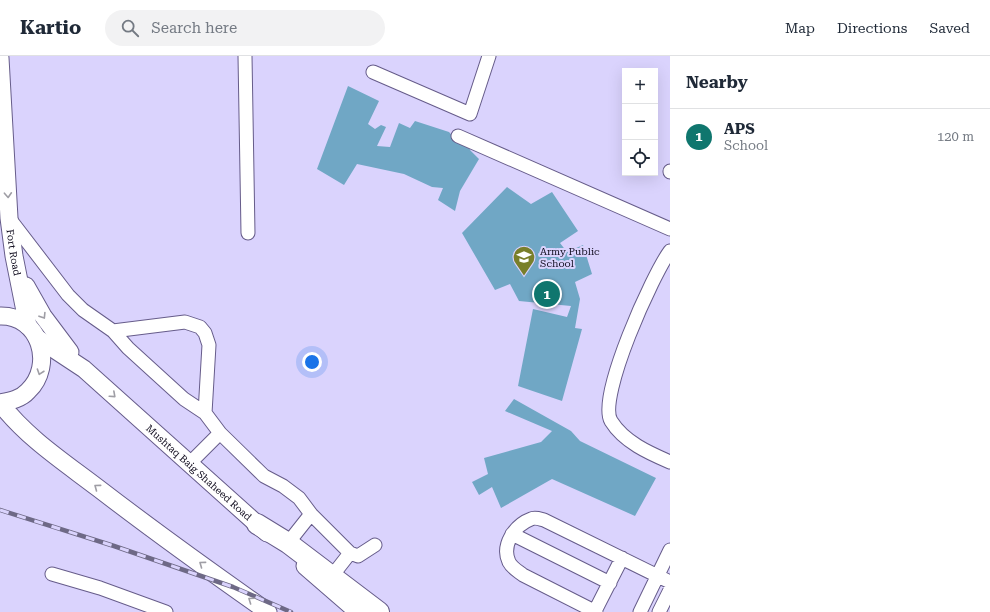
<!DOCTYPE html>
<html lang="en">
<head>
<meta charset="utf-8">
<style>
	:root { --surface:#fff; --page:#f2f2f3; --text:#1f2937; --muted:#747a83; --line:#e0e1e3; --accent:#0f766e }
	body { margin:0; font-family:"Roboto Serif",serif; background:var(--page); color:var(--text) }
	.controls { position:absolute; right:12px; top:12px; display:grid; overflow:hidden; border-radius:0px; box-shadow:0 4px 16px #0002 }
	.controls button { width:36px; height:36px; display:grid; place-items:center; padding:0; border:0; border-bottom:1px solid var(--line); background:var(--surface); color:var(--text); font:20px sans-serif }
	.you { position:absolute; left:312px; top:306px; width:14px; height:14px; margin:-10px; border:3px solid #fff; border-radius:50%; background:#1a73e8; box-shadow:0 0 0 6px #1a73e833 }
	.badge { display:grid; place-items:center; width:26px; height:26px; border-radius:50%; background:var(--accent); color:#fff; font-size:13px; font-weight:700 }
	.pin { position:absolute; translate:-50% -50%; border:2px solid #fff; box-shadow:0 1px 4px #0006 }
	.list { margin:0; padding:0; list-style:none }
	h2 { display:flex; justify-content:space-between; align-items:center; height:52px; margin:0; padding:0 16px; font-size:17px }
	h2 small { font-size:13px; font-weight:400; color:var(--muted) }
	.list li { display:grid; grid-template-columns:26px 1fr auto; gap:12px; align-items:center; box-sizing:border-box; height:56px; padding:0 16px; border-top:1px solid var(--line) }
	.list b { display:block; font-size:15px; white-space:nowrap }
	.list p { margin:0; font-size:13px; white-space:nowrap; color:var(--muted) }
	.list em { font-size:13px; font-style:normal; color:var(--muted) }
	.icon { flex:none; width:22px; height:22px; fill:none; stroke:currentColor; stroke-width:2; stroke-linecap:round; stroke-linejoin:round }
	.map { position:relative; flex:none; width:670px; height:556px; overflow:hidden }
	header { display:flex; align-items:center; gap:24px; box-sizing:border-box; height:56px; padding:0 20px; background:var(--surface); border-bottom:1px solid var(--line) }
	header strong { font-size:19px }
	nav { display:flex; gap:22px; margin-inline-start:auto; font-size:14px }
	.search { width:280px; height:36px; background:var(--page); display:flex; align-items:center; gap:10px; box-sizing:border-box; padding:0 14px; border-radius:22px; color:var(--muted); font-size:15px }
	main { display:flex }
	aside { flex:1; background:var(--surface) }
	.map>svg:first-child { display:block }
</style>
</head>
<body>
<header>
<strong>Kartio</strong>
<div class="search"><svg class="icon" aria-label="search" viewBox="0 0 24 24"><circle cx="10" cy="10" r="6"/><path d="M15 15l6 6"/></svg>Search here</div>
<nav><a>Map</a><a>Directions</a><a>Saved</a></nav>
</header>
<main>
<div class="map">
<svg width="670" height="556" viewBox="0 0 670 556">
	<rect width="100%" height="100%" fill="#dad3fd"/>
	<path fill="#70a7c5" d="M 348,30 L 379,45 L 368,68 L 375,73 L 381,69 L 386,71 L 377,90 L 390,91 L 399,67 L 410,72 L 415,65 L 449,76 L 457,85 L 469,88 L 470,94 L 479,103 L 460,135 L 455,155 L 438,144 L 443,132 L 432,131 L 404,118 L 357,108 L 344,129 L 317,113 Z
		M 507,131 L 531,148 L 552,136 L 578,175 L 560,187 L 567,196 L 583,189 L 592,218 L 575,226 L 580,243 L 575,272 L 582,273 L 562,345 L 518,330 L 533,253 L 567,261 L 571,250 L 519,245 L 510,228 L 495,234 L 462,177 Z
		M 514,343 L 571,375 L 580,385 L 656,422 L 635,460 L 552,423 L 501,452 L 492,431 L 479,439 L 472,426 L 488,418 L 484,402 L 541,386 L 552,375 L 505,355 Z"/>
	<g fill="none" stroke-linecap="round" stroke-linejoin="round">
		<g stroke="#665c8a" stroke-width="15">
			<path id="minor" d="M 245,0 L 248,177
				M 373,16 L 470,58 L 489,0
				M 458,80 L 670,173
				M 670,116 L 670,115
				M 9,162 L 68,239 L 83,254 L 113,275 L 128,292 L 184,343 L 205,357 L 220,377 L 264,420 L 283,430 L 299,442 L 311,458 L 350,497 L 358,500 L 375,489
				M 670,195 C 653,218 597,341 611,365 C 624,386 649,397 670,406
				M 113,275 L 185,266 L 200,271 L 205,277 L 209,289 L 205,357
				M 190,407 L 220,377
				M 512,478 L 610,527
				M 288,487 L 311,458
				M 52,518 L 100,532 L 166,556
				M 332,520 L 350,497
				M 595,555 L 622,502
				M 596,556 L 523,519 C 518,515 512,512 509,506 C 501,489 515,469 531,463 C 535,461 540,463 544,464 L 670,526
				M 640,556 L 670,494
				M 659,556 L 670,534"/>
		</g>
		<g stroke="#665c8a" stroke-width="19">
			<g id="major">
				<path id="s1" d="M 0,2 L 9,162 L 14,200 L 28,270"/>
				<path d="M 26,230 L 43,260 L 70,296"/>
				<path d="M 0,260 C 40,259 55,309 28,335 C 21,343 10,345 0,347 C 27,382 64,406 98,432 C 154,475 211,516 268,556"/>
				<path id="s2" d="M 37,282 L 84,313 L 267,477"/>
				<path d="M 305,510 L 358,556"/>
			</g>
		</g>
		<g stroke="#665c8a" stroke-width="22">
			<path id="highway" d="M 257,468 L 288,487 L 379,556"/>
		</g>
		<use href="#minor" stroke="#fff" stroke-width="13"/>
		<use href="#major" stroke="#fff" stroke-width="17"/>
		<use href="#highway" stroke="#fff" stroke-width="20"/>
		<g stroke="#6e6986" stroke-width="4.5">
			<path id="rail" d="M 0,454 L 114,490 L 233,531 L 291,556"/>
		</g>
		<use href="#rail" stroke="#dad3fd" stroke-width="3" stroke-dasharray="9" stroke-linecap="butt"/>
	</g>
	<defs><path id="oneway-chevron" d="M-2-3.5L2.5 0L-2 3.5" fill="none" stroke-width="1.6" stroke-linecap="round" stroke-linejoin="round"/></defs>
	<g stroke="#9f9ea5">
		<use href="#oneway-chevron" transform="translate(8 139) rotate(87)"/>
		<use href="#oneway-chevron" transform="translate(43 260) rotate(58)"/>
		<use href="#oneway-chevron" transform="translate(40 316) rotate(109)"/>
		<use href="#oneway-chevron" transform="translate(113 339) rotate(42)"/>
		<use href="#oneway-chevron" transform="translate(97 431) rotate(-143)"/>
		<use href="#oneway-chevron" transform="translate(202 508) rotate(-144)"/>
		<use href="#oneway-chevron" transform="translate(251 544) rotate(-145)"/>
	</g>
	<defs>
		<g id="university-pin" transform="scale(1.15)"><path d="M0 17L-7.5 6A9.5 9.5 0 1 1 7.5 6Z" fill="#797f2a" stroke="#dad3fd"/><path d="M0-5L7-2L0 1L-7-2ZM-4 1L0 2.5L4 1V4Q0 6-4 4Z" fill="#fff"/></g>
	</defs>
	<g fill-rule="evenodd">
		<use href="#university-pin" x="524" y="201"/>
	</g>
	<g text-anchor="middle" stroke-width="4" stroke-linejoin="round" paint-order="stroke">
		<g font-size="10" fill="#100c1e" stroke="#dad3fd" text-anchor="start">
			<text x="540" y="199">Army Public<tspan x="540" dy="12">School</tspan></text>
		</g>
		<g font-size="10" fill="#100c1e" stroke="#dad3fd">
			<text dy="4" stroke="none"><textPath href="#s1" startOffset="195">Fort Road</textPath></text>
			<text dy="4" stroke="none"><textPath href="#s2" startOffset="211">Mushtaq Baig Shaheed Road</textPath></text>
		</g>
	</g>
</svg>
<div class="controls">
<button>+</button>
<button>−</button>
<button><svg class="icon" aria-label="locate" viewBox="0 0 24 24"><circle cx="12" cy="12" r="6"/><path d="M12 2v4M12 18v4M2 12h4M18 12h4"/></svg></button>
</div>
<div class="you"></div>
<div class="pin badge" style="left:547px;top:238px">1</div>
</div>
<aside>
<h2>Nearby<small></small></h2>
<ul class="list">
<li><span class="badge">1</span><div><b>APS</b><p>School</p></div><em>120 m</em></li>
</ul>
</aside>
</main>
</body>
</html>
